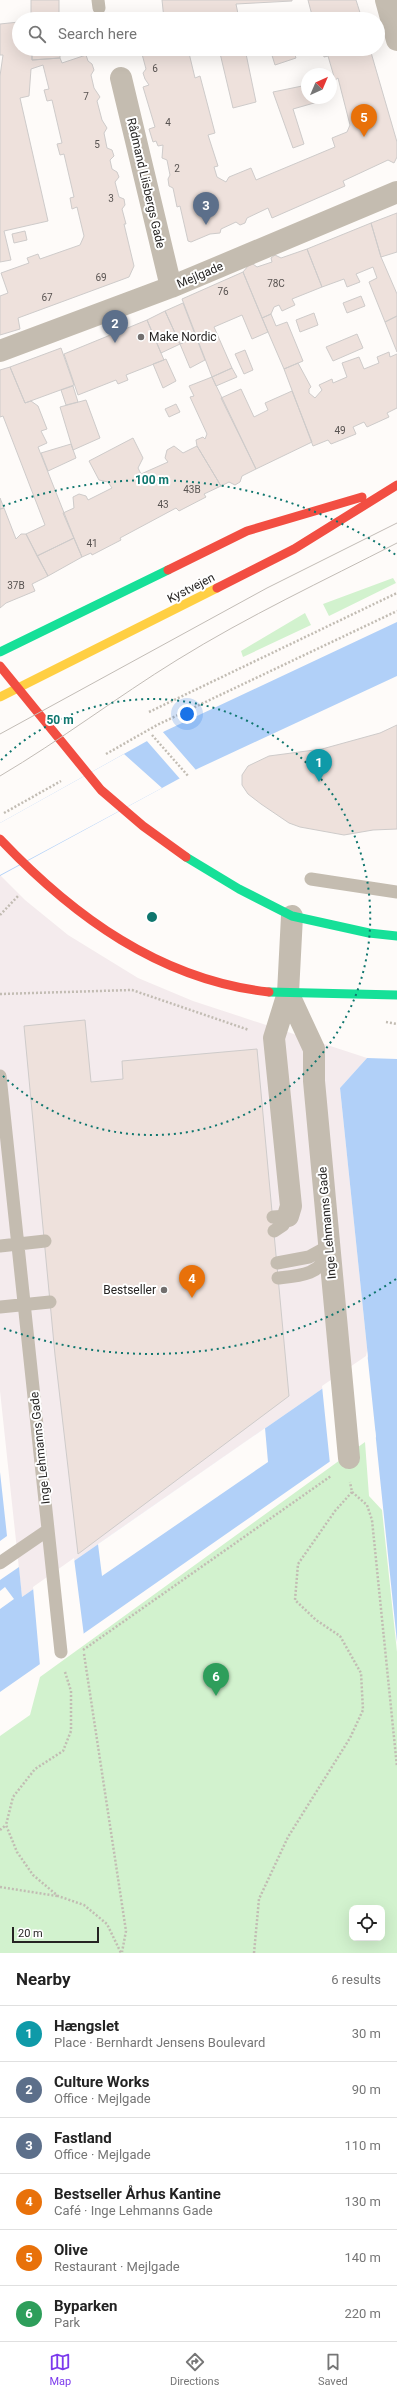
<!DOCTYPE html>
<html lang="en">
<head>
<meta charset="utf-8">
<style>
	:root { --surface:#fff; --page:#f2f2f2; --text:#222; --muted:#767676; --line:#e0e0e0; --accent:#7c3aed }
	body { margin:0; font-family:Roboto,sans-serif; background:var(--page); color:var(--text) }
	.controls { position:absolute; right:12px; bottom:12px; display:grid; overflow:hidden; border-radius:8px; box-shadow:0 4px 16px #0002 }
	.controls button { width:36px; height:36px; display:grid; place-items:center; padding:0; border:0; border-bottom:1px solid var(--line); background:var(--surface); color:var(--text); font:20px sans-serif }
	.compass { position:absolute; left:301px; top:68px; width:36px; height:36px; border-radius:50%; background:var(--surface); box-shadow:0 4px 16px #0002; rotate:44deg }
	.scale { position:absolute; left:12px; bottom:10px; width:87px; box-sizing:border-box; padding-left:4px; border:2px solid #262423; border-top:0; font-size:11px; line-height:14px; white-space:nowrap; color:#262423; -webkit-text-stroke:3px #fff; paint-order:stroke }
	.you { position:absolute; left:187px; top:714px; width:14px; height:14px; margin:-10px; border:3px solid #fff; border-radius:50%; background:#1a73e8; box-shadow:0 0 0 6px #1a73e833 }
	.badge { display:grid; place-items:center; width:26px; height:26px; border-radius:50%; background:var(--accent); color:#fff; font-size:13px; font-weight:700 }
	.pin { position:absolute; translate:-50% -33px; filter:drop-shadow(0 1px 2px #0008) }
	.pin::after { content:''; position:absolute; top:21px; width:14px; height:12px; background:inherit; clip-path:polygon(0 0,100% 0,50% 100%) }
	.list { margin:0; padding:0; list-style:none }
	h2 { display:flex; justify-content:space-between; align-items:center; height:52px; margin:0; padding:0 16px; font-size:17px }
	h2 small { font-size:13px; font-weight:400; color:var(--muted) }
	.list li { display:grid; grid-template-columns:26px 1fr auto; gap:12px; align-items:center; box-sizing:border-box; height:56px; padding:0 16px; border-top:1px solid var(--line) }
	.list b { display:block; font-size:15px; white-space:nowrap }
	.list p { margin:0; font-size:13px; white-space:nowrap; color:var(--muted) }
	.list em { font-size:13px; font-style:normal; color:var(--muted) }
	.icon { flex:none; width:22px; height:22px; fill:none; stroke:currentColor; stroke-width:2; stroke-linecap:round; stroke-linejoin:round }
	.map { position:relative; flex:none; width:397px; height:1953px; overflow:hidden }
	.search { position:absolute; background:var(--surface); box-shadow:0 4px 16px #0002; left:12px; right:12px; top:12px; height:44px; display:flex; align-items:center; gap:10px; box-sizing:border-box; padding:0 14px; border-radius:22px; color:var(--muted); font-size:15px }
	.sheet { height:388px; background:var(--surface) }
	nav { display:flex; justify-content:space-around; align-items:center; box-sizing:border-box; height:56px; border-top:1px solid var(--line); background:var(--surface); font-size:11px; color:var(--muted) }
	nav a { display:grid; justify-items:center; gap:2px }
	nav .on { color:var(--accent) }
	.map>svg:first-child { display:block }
</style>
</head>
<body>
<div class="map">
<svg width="397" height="1953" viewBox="0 0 397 1953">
	<rect width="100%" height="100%" fill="#fefbf9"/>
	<path fill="#f4ebed" d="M 0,875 L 25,900 L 68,935 L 138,978 L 193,1001 L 367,1058 L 340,1088 L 368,1357 L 22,1597 L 0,1391 Z"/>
	<path fill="#d2f2ce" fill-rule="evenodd" d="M 393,578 L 396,583 L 329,616 L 323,604 Z
		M 305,613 L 311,625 L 243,657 L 241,651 Z
		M 365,1442 L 369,1496 L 382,1510 L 397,1652 L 397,1953 L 0,1953 L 0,1736 L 30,1715 L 40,1677 ZM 352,1908 L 382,1908 L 382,1938 L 352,1938 Z"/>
	<path fill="#b1d0f8" d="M 397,622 L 397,676 L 197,769 L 0,876 L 0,823 L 165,731 Z
		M 367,1058 L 397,1059 L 397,1642 L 375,1430 L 0,1692 L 0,1580 L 19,1567 L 22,1597 L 368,1357 L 340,1088 Z
		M 0,1472 L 7,1536 L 0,1541 Z"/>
	<path fill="#fefbf9" d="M 162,731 L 196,770 L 181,780 L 146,740 Z
		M 124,754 L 162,788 L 0,875 L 0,823 Z
		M 367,1351 L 376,1437 L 374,1439 L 373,1433 L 330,1464 L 322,1386 L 366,1356 Z
		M 265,1428 L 268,1462 L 102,1576 L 98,1544 Z
		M 74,1558 L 84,1636 L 40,1666 L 33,1587 Z
		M 5,1587 L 14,1599 L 0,1609 L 0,1591 Z"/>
	<path fill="#eee1dc" stroke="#cecbca" d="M 31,0 L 59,0 L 59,19 L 31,19 Z
		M 162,0 L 292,0 L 292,1 L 236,4 L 239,19 L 164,19 Z
		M 308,0 L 356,0 L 362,19 L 313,19 Z
		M 19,22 L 19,49 L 32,49 L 32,60 L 60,58 L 62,63 L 86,55 L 88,61 L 92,64 L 94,70 L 91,75 L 94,88 L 100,97 L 97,101 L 102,120 L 107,128 L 104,133 L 107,148 L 112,150 L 114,156 L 110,160 L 112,169 L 117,172 L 119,177 L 115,182 L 119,197 L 124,199 L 125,205 L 122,209 L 126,224 L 124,224 L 134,266 L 129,277 L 18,318 L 20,329 L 0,335 L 0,296 L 8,293 L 1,273 L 29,263 L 27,258 L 38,254 L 40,259 L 80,245 L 84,236 L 77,207 L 72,209 L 70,198 L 74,197 L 64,154 L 60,155 L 57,144 L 62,143 L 52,100 L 47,101 L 44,90 L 49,89 L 43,65 L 31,69 L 29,96 L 20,98 L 48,221 L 4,231 L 11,260 L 0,262 L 0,76 L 3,55 L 0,55 L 0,24 Z
		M 32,49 L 60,49 L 60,58 L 32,60 Z
		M 138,49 L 188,49 L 195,78 L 200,76 L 215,133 L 208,135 L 218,166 L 214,167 L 217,177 L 226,182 L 229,177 L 251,168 L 256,180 L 335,147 L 332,138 L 347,132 L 350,125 L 338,78 L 335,80 L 328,56 L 324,57 L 322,49 L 370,49 L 397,142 L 397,157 L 394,163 L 388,160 L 343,181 L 345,186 L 272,218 L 268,208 L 247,218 L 245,223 L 240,225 L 236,222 L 221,229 L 220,233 L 210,234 L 191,242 L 188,241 L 180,206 L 177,207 L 173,188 L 169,186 L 168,179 L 170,175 L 167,160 L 162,158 L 163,145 L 158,146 L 156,141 L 153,142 L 149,129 L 155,127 L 143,87 L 149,85 L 145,79 L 143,73 L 146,69 L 142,54 Z
		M 219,49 L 245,49 L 256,102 L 233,108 Z
		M 270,49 L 293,49 L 296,58 L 275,65 Z
		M 307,85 L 307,98 L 320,98 L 321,101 L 293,109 L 304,144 L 293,148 L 273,92 Z
		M 397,213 L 397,252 L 381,257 L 371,223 Z
		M 371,223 L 381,257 L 397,294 L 397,316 L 385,322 L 369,282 L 377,278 L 373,267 L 356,274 L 360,282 L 347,287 L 344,279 L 322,287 L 307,249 Z
		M 25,231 L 27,240 L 14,243 L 12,234 Z
		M 307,249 L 322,287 L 292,299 L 295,305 L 282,311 L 279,305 L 274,307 L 271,314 L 262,318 L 243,272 L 248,266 L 253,264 L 257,267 L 272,262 L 271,258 L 275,255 L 281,258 Z
		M 243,272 L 268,332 L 252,339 L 242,315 L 214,327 L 232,368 L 212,377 L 182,299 Z
		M 361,296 L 365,306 L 347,313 L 343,303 Z
		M 183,303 L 196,337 L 180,344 L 165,311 Z
		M 165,311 L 180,344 L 161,353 L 147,320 Z
		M 314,313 L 318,325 L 300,332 L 296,320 Z
		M 271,314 L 276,326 L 287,322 L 303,361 L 284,369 L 262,318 Z
		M 397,316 L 397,352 L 385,322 Z
		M 147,320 L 164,360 L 126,375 L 128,380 L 118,384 L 116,380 L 78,395 L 64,354 Z
		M 357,334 L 363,348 L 333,361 L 326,347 Z
		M 196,337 L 205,360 L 190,368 L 180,344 Z
		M 61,348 L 74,385 L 25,403 L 10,367 Z
		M 245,350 L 253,370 L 244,374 L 235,354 Z
		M 389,352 L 390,357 L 397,354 L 397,408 L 387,413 L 389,417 L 367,427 L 364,422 L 353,427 L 356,434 L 331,444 L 328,440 L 313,446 L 284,369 L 298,363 L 311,387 L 309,389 L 309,393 L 315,398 L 322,390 L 319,385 L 332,379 L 333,383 L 347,377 L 342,363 L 359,357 L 364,369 L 379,363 L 377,357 Z
		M 166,359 L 176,381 L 163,388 L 153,364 Z
		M 10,367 L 25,403 L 31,401 L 38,406 L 47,429 L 41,431 L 47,443 L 38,447 L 74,538 L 37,556 L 26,534 L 45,525 L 3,416 L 0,417 L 0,370 Z
		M 232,368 L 237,377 L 216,386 L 212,377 Z
		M 212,377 L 256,469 L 242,476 L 240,482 L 235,485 L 229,482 L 221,486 L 197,446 L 196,440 L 203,437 L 205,439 L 207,434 L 190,397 L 194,396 L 189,386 Z
		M 73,386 L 78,402 L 66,405 L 61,390 Z
		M 241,389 L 254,417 L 268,410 L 265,403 L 292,391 L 312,442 L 256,469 L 221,398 Z
		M 86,400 L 100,438 L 73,450 L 60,407 Z
		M 176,404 L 180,412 L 169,417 L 165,409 Z
		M 133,438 L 143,458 L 138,468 L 141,474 L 168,462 L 165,458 L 167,450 L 174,446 L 183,453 L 197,446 L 221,486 L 204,494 L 206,497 L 179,511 L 176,508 L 120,538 L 121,540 L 92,555 L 91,553 L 82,557 L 63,513 L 74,508 L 73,497 L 79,494 L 86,496 L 88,500 L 112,488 L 108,482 L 99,480 L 89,461 Z
		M 71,444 L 76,458 L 48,471 L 41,453 Z
		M 0,498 L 4,508 L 0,509 Z
		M 4,508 L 16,539 L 21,534 L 26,534 L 48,576 L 32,584 L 35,591 L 6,603 L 0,608 L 0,509 Z
		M 74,538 L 82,557 L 48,576 L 37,556 Z
		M 397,725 L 397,829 L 373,830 L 344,835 L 300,827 L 289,823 L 261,804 L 248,794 L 242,785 L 242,775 L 248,766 L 269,756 L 322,749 L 380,733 Z
		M 85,1020 L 91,1082 L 123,1079 L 122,1061 L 257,1049 L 289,1396 L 78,1554 L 55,1355 L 24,1026 Z"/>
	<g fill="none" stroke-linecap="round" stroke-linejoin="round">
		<path stroke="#c2bcb3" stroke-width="2.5" stroke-dasharray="2 2" stroke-linecap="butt" d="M 149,712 L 397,593
			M 152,735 L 189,777
			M 106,754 L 157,725 L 397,611
			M 4,813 L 61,781
			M 0,915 L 19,895
			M 0,994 L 132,990 L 249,1030
			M 386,1022 L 397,1024
			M 352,1492 L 367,1505 L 372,1520 L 397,1767
			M 83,1650 L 331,1476
			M 84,1654 L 126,1931 L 122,1952
			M 65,1672 L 71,1691 L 71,1731 L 63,1751 L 35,1769 L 13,1797 L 6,1825 L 17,1852 L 33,1875 L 58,1896 L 84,1905 L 107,1924 L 121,1953
			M 0,1830 L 6,1825
			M 0,1887 L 57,1896
			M 254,1953 L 259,1899 L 288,1837 L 350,1738 L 363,1710 L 361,1673 L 340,1636 L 316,1620 L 295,1600 L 298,1564 L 335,1511 L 352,1492 L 350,1482"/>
		<path stroke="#c4bcb0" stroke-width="13" d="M 98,0 L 99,8
			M 311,879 L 397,892
			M 0,1076 L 61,1652
			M 273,1217 L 288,1216
			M 274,1231 L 283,1225 L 288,1216
			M 0,1246 L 45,1241
			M 277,1263 L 309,1257 L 329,1246
			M 278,1278 C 299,1276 322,1275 328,1251
			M 0,1307 L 50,1302
			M 0,1563 L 48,1530"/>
		<path stroke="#c4bcb0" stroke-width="22" d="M 386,0 L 397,40
			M 121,78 L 171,287
			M 0,351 L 171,287 L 397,192
			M 288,993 L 314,1049 L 314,1081 L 349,1458
			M 288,1216 L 291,1206 L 274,1038 L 288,993 L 292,916"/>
		<path stroke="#16e098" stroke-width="9" d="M 0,652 L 168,570
			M 186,857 L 239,889 L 292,916 L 369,933 L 397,936
			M 269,992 L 397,995"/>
		<path stroke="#ffcf43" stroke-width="9" d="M 0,697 L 217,588"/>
		<path stroke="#f24e42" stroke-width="9" d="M 168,570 L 247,531 L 362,497
			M 217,588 L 294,549 L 397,485
			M 0,666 L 101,790 L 143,826 L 186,857
			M 0,839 C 73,916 160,980 269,992"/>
		<path stroke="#c2bcb6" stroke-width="1" d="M 0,734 L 267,588 L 397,523
			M 0,776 C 61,740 117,697 177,660 C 248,616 323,581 397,543"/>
	</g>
	<g fill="none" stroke="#0f766e" stroke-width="2" stroke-dasharray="2 4">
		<path d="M1 760A218 218 0 1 1 1 1074"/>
		<path d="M396 1279A437 437 0 0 1 3 1328M3 506A437 437 0 0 1 396 555"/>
	</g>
	<g fill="#726f6e" stroke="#fff" stroke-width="1.5">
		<circle cx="141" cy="337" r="4"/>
		<circle cx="164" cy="1290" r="4"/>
	</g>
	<g text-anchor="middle" stroke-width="4" stroke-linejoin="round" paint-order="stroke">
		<g font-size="10" fill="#585351">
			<text x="155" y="72">6</text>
			<text x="86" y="100">7</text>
			<text x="168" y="126">4</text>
			<text x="97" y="148">5</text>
			<text x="177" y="172">2</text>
			<text x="111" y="202">3</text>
			<text x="101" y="281">69</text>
			<text x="276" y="287">78C</text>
			<text x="223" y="295">76</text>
			<text x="47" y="301">67</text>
			<text x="340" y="434">49</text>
			<text x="192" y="493">43B</text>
			<text x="163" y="508">43</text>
			<text x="92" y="547">41</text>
			<text x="16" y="589">37B</text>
		</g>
		<g font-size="12" fill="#262423" stroke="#fff">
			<text transform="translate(146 183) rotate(77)" y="4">Rådmand Liisbergs Gade</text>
			<text transform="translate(200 275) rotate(-23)" y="4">Mejlgade</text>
			<text transform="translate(191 588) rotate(-27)" y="4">Kystvejen</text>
			<text transform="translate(327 1223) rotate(-95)" y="4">Inge Lehmanns Gade</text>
			<text transform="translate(40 1448) rotate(-96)" y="4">Inge Lehmanns Gade</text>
		</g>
		<g font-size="12" fill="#262423" stroke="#fff" text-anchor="start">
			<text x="149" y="341">Make Nordic</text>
			<text x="156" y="1294" text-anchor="end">Bestseller</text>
		</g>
	</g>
	<circle cx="152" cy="917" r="6" fill="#0f766e" stroke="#fff" stroke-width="2"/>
	<g font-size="12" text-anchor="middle" font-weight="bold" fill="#0f766e" stroke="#fff" stroke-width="4" stroke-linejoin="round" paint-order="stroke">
		<text x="152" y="484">100 m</text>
		<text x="60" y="724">50 m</text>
	</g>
</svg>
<div class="controls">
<button><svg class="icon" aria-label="locate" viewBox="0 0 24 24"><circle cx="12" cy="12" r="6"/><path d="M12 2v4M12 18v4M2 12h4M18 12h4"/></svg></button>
</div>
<svg class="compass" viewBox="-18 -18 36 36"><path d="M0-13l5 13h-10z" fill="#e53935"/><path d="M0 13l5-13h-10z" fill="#767676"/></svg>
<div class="scale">20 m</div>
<div class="you"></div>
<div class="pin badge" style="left:319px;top:782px;background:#0f9aa8">1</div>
<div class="pin badge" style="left:115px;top:343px;background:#5c6f8a">2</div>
<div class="pin badge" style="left:206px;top:225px;background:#5c6f8a">3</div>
<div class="pin badge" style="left:192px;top:1298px;background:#e8710a">4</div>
<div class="pin badge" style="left:364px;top:137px;background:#e8710a">5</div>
<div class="pin badge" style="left:216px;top:1696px;background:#2e9e5b">6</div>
<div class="search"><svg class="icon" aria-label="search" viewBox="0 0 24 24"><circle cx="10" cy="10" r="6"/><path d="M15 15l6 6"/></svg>Search here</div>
</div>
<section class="sheet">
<h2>Nearby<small>6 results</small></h2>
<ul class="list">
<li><span class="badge" style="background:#0f9aa8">1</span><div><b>Hængslet</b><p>Place · Bernhardt Jensens Boulevard</p></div><em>30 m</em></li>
<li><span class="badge" style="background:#5c6f8a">2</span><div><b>Culture Works</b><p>Office · Mejlgade</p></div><em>90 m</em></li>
<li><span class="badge" style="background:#5c6f8a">3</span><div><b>Fastland</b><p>Office · Mejlgade</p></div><em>110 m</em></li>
<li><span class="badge" style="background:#e8710a">4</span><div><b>Bestseller Århus Kantine</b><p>Café · Inge Lehmanns Gade</p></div><em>130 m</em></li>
<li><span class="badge" style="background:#e8710a">5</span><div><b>Olive</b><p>Restaurant · Mejlgade</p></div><em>140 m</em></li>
<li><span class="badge" style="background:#2e9e5b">6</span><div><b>Byparken</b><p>Park</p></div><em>220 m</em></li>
</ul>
</section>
<nav>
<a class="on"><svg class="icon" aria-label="map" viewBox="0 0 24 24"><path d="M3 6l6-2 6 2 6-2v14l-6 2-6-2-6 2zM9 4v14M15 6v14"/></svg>Map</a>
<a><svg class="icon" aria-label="directions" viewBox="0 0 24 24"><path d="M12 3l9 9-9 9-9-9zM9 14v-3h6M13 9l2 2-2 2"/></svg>Directions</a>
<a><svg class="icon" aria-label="saved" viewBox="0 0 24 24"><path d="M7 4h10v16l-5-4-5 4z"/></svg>Saved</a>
</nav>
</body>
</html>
